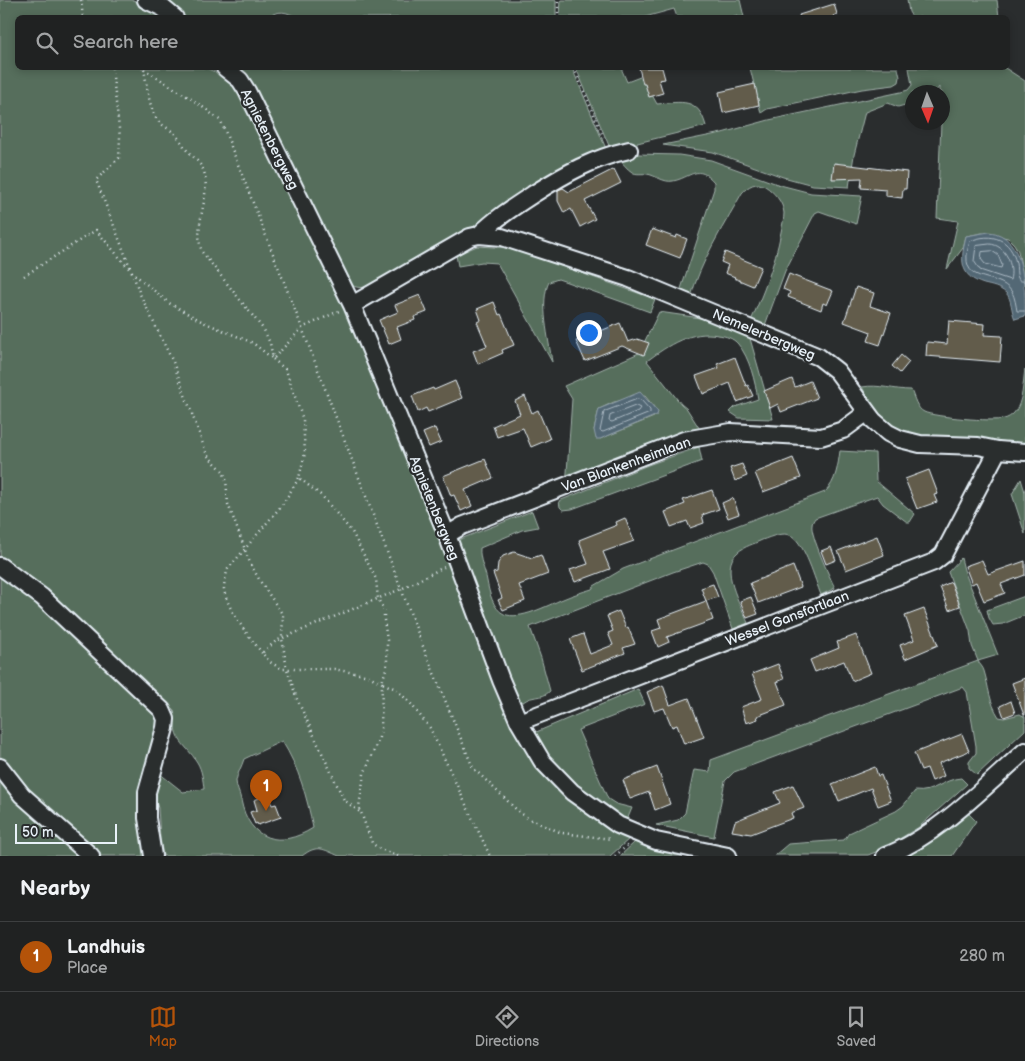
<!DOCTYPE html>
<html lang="en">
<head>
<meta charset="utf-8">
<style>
	:root { --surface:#202222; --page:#282a2a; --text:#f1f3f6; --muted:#a2a4a5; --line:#3d3f40; --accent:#b45309 }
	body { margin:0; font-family:"Balsamiq Sans",sans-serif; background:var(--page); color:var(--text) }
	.compass { position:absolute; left:905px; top:85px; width:45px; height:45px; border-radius:50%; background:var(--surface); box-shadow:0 2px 8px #0003; rotate:178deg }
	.scale { position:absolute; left:15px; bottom:12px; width:102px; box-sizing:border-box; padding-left:5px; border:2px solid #e8f1f8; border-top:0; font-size:14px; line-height:18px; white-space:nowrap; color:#e8f1f8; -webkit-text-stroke:4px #2a2d2e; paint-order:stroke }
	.you { position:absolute; left:588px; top:332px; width:18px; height:18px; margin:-12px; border:4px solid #fff; border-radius:50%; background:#1a73e8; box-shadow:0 0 0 8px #1a73e833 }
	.badge { display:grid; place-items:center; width:32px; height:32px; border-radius:50%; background:var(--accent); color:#fff; font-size:16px; font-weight:700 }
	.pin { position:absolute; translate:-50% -41px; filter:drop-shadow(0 1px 2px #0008) }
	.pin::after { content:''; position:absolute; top:26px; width:18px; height:15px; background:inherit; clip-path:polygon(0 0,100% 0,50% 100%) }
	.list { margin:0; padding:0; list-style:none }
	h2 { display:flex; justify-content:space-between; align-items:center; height:65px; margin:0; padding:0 20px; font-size:21px }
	h2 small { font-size:16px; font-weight:400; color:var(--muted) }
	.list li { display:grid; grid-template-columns:32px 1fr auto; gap:15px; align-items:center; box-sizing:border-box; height:70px; padding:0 20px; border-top:1px solid var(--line) }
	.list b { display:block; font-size:19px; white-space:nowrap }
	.list p { margin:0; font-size:16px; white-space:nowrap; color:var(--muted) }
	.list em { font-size:16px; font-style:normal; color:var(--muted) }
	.icon { flex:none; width:28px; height:28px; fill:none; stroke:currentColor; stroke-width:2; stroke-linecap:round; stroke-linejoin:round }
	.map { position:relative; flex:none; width:1025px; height:856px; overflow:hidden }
	.search { position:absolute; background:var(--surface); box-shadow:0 2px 8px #0003; left:15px; right:15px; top:15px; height:55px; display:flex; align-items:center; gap:12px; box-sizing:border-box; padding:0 18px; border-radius:8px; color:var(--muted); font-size:19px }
	.sheet { height:135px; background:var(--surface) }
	nav { display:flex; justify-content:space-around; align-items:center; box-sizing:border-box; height:70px; border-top:1px solid var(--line); background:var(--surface); font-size:14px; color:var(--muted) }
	nav a { display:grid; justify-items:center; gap:2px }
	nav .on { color:var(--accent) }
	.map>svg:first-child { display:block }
</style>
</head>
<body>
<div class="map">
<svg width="1025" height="856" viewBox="0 0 1025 856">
	<rect width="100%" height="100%" fill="#2a2d2e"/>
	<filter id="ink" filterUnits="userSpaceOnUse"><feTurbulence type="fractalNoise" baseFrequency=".02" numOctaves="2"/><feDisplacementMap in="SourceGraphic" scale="10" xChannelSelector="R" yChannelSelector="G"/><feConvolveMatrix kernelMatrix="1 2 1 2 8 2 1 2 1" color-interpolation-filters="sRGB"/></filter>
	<g filter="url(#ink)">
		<path fill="#576e5b" stroke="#a0b0aa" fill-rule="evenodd" d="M 0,0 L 133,0 L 144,4 L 165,17 L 18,18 L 18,68 L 206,68 L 222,75 L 235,86 L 245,99 L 332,275 L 404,442 L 474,626 L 567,797 L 609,830 L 629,839 L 610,856 L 339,856 C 323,849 317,844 302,856 L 163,856 L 160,838 L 158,808 L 153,792 L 159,773 L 183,792 L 204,789 C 203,780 202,770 197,762 C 192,753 183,746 178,737 C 173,728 176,719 174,710 L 162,701 L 0,560 ZM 282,741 C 299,768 307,797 313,828 C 280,849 249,841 241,800 C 240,794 236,787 236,781 C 237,774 242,766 244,759 Z
			M 162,0 L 556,0 L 556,17 L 297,18 C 287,11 278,10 268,17 L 181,18 Z
			M 561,0 L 740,0 L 744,17 L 737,17 L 737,16 L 728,18 L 677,17 L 674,9 L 645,17 L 560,17 Z
			M 907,0 L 997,0 L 999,17 L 912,17 L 909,12 Z
			M 233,68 L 572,68 L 607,151 L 569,167 L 478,224 L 376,282 C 368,287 361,290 351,285 Z
			M 576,68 L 621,68 L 627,82 L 640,77 L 646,84 L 657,104 C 682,102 698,97 706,126 L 613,149 L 610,148 Z
			M 750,68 L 898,68 L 900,77 L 899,82 L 894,85 L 862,89 L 767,109 L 761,113 Z
			M 909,68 L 1005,68 L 1025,81 L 1025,285 L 1018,251 L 1014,244 L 1008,238 L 982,233 L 966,236 L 963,248 L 947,269 L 958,221 L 937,218 L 941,123 L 942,122 L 942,92 L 939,92 L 939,87 L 935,92 L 912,92 L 912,103 L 898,107 L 888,103 L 865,112 L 854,155 L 849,187 L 813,185 L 783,177 L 713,152 L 663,145 L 722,133 L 769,120 L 901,92 L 908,90 L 912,85 Z
			M 637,154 L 679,155 L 711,160 L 780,185 L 811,193 L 862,196 L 856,224 L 819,211 L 815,213 L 785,271 L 764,328 L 750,323 C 763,294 775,264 781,232 C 782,227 784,219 784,213 C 783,202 774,192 765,186 C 756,181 748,186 742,193 C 723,227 700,262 690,300 L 679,295 L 714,189 L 714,182 C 698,163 690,178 673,181 C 664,183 655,175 647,174 C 642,173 636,175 632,172 C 627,169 622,162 618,158 Z
			M 477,246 L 510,248 L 655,299 L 650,312 L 564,281 L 558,279 L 549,282 C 539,302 549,340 552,362 L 497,263 L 482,262 L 458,266 L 456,255 Z
			M 659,312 L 707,319 L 749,335 L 773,419 L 739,418 L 730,412 L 735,407 L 758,399 C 755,382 750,358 738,344 C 733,338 726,336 718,335 C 691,330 668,345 647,361 L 681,404 L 687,409 L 703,434 L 566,487 L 572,399 L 564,386 L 639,353 ZM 645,396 L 654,407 L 654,417 L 600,439 L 594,430 L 599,409 L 614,402 Z
			M 1025,369 L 1025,443 L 914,435 C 887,426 875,411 862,387 C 879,384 894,390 911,390 C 914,397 917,409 924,412 C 934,417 993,422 1004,419 C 1008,418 1011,416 1014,413 C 1023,403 1023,382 1025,369 Z
			M 699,447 L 702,461 L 572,509 L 563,510 L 560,507 L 559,501 L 648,465 Z
			M 840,451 L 875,453 L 876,481 L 915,514 L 910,522 L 907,522 L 883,504 L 877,496 L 815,518 C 814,520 812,522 812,525 C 810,534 830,578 835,588 L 821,595 C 815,580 805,544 792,536 C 783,531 771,537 762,540 C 754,544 745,546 738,552 C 718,568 741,605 748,623 L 733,629 L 713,572 L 708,564 L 703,562 L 673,572 L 530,627 L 541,658 L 550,691 C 541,700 534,694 523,702 L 518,701 L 458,540 L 532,511 L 538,527 L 522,530 L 480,548 C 479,560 485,569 487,581 C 489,592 493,609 504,614 C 520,621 548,605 563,599 C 572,595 582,592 592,589 L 594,586 L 623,569 L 825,492 C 836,482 838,465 840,451 Z
			M 1021,479 L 1025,492 L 1025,534 L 1012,494 Z
			M 961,558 L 964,570 L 998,655 L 978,661 C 980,665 983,667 984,671 C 989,687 989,702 999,717 L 1004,718 L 1020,714 L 1025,717 L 1025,730 L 977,775 L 969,768 L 969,762 L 976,753 L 976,746 L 967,692 L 963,687 L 734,772 L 725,781 L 714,837 L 656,825 L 678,820 L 685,813 L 694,770 L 710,772 L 711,760 L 978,661 L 972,646 L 970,631 L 948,572 Z
			M 0,574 L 23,589 L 155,713 L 159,724 L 146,856 L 101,856 C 65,826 26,796 0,756 Z
			M 1025,596 L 1025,615 L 1003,624 L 993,625 L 989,618 L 987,610 Z
			M 638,689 L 645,704 L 578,730 L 608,799 L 616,804 L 632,808 L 627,820 C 598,808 567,781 548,756 C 543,749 539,740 534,733 Z
			M 0,776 L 85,856 L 0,856 Z
			M 961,778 L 967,784 L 919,827 L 881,850 L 868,855 L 775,855 L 788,844 L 844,840 L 849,833 L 896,811 L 903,806 L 915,791 C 933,794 943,779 961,778 Z
			M 965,810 L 976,821 L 952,856 L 900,856 Z
			M 635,842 L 639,844 L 694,856 L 620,856 Z"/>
		<path fill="#526775" stroke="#8e9ea9" d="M 989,232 C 1025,235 1025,287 1025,316 L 1015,319 C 1011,311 1012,299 1006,293 C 999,287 992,286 984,284 C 958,276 961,258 966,236 Z
			M 640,392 L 658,412 L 657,415 L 600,439 L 596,439 L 594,430 L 599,409 Z"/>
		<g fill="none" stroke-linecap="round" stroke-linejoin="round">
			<path stroke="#acbac4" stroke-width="1" d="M 990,244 C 1006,245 1014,266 1010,280 L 980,270 L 974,261 L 976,246 Z
				M 992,251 L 998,255 L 1002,265 L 1001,268 L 985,264 L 981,259 L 982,252 Z
				M 1025,281 C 1022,281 1020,282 1018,278 C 1016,274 1017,267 1016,263 C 1011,239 992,232 970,241 C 955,289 997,269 1012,292 C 1015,298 1016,305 1017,311 L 1025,311
				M 638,399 L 641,400 L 650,410 L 650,413 L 603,432 L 600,431 L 604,412 Z
				M 636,406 L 640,408 L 638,411 L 612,422 L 609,421 L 610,416 Z"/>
		</g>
		<path fill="#625c4b" stroke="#e8f1f8" d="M 834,4 L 837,14 L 833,16 L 834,18 L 800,18 L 799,15 Z
			M 639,68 L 662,68 L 665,79 L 659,80 L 663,93 L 649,97 L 645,84 L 643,84 Z
			M 755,84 L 759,105 L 723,113 L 719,92 Z
			M 834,163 L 907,172 L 906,189 L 903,189 L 902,198 L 886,196 L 886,190 L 861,188 L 862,178 L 832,179 Z
			M 614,169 L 621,183 L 585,201 L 595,219 L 580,227 L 571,209 L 564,213 L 558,201 L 558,190 L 563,188 L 569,192 Z
			M 652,229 L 676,238 L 677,235 L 687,239 L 680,258 L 646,245 Z
			M 725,252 L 761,267 L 753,286 L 734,278 L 735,277 L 725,273 L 728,265 L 721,262 Z
			M 789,274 L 833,291 L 827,305 L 823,303 L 821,310 L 788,297 L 790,292 L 783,289 Z
			M 856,287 L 874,293 L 870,306 L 891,313 L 880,345 L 868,341 L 871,332 L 844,322 Z
			M 420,295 L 427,312 L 414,317 L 415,320 L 397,327 L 401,339 L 389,344 L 379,320 L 398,312 L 395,305 Z
			M 494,302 L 499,315 L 501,314 L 514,345 L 502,350 L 503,353 L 478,364 L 473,351 L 487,346 L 477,322 L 481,320 L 477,309 Z
			M 949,321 L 985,324 L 984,335 L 1002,336 L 1000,362 L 926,356 L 927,342 L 947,344 Z
			M 620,323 L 628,342 L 637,339 L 649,343 L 644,355 L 622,346 L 585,361 L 576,341 Z
			M 901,355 L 909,362 L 900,373 L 892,366 Z
			M 735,357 L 746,386 L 748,385 L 753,396 L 737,402 L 730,383 L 703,394 L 696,376 L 719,368 L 717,364 Z
			M 792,379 L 795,387 L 810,381 L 817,398 L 781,412 L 778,404 L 770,408 L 764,391 Z
			M 455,381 L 462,398 L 428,412 L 426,408 L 418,412 L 412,396 L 433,388 L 434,390 Z
			M 525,396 L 532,413 L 538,410 L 550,439 L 531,447 L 523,428 L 497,437 L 493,426 L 520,414 L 515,401 Z
			M 435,428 L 441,442 L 429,447 L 423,433 Z
			M 793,458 L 801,478 L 763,492 L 755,473 Z
			M 485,459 L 493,478 L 465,490 L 472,506 L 461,511 L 454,495 L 451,496 L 443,476 Z
			M 742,464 L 747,476 L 735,481 L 730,468 Z
			M 929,470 L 938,494 L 934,495 L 937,502 L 917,509 L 905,479 Z
			M 712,490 L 719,509 L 702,515 L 704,523 L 690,528 L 687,521 L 671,527 L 665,512 L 685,504 L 683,500 Z
			M 733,498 L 739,514 L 728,518 L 722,503 Z
			M 625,518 L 634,541 L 603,552 L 610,569 L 575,582 L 570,570 L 588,564 L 579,540 L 617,525 L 616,522 Z
			M 877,536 L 884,555 L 846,570 L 838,551 Z
			M 831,547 L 836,560 L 826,564 L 821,551 Z
			M 514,552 L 532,558 L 541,555 L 548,574 L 519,585 L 525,601 L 503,610 L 498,600 L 502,598 L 493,573 L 497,572 L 498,563 L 503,556 Z
			M 982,560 L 988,574 L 1025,561 L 1025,575 L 1001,584 L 1005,593 L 984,601 L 976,582 L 972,584 L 965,566 Z
			M 793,566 L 801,587 L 758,603 L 750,583 Z
			M 951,582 L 960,606 L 949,610 L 940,587 Z
			M 713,584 L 718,597 L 706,601 L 701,588 Z
			M 751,597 L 758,614 L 747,618 L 740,601 Z
			M 706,601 L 713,620 L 667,637 L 669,642 L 658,647 L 652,631 L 661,628 L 658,619 Z
			M 924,609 L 938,645 L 905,659 L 900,645 L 914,640 L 905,616 Z
			M 619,611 L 626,628 L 628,627 L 635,644 L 623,648 L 625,653 L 582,670 L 570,639 L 583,634 L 590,654 L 613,645 L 608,633 L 613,631 L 607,616 Z
			M 856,635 L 871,673 L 852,681 L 844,661 L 815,672 L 810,660 L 839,648 L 837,642 Z
			M 778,664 L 784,679 L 777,682 L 786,705 L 757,716 L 758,719 L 746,723 L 741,707 L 762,699 L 752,674 Z
			M 1025,678 L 1025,715 L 1024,715 L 1012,683 Z
			M 663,685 L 670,705 L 689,698 L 704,737 L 684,744 L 677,725 L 672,727 L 664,708 L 654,711 L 647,692 Z
			M 1011,701 L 1015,713 L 1004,717 L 1000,706 Z
			M 962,734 L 969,751 L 939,763 L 944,776 L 932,781 L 927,768 L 921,770 L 914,753 Z
			M 657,767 L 670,804 L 655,810 L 649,792 L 630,799 L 623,780 Z
			M 875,767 L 878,776 L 881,775 L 891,801 L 878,806 L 871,788 L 839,801 L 832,784 Z
			M 793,785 L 804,808 L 791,813 L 793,818 L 751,834 L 732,831 L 735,821 L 780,803 L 775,792 Z
			M 268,795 L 272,805 L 276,804 L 281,817 L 258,825 L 257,823 L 255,824 L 250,812 L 257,810 L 254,800 Z"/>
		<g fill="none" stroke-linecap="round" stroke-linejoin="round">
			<g stroke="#e8f1f8" stroke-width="20">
				<path id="minor" d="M 146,0 L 163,8 L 175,18
					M 225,68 L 240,80 L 247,91 L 352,305 L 447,535 L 501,680 L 519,722 L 542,761 L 572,792 L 618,825 L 656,841 L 728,856
					M 479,235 C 496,218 515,206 535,193 C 565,174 593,158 629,150
					M 352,305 L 470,237 L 479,235 L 502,237 L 628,278 L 819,357 L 837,371 L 873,420 L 888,433 L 900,439 L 920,444 L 978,446 L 998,450 L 1025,452
					M 447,535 L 462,526 L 684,440 L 731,432 L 821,437 L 843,430 L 866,413
					M 0,566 L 42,597 L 162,710 L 166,719 L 165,728 L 147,792 L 147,818 L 153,856
					M 519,722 L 934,562 L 943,555 L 998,450
					M 0,767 L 22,795 L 91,856
					M 885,856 C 936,837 984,787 1025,751"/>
			</g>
			<path stroke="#e8f1f8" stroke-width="2.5" stroke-dasharray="1 4" stroke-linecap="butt" d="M 81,0 L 83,18
				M 558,18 L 558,0
				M 112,68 L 120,137 L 119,158 L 96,180 L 132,272 L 139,278 L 169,303 L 203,322 L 253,343 L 273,359 L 302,328 L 339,311
				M 574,68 L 605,141
				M 144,69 L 196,102 L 221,121 L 302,328 L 424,649 L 473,768 L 519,812 L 529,819 L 562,833 L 611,839
				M 144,69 C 147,85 148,103 156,118 C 159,124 168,128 173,132 C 178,137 182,142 185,148 C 192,157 203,163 205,176 C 209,202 193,226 202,252 L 264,330 L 270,343 L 273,359 L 286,370 L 303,420 L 305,453 L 299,478 L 322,496 L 352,532 L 376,579 L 378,599 L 384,610 L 384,620 L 387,640 L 387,665 L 382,683 L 396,689 L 411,704 L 430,728 L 490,856
				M 24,276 L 96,230 L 132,272 L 140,294 L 173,362 L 207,455 L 223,471 L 226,479 L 228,504 L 250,563 L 260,581 L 283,615 L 282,639 L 287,669 L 297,699 L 344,800 L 361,813
				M 262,653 C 249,636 227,610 224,589 C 224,582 226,575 228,569 L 282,505 L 299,478
				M 398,856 L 378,848 L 372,843 L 359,807 L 364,774 L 378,741 L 381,730 L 382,683 L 369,676 L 334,669 L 282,669 L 270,662 L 262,653 L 276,641 L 401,589 L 444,567
				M 615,856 L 629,844"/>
			<use href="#minor" stroke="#2a2d2e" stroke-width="16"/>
		</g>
	</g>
	<g text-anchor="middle" stroke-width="4.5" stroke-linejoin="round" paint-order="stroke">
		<g font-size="14" fill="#e8f1f8" stroke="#2a2d2e">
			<text transform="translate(270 139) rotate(63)" y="5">Agnietenbergweg</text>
			<text transform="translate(764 334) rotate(23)" y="5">Nemelerbergweg</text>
			<text transform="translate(626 464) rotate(-20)" y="5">Van Blankenheimlaan</text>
			<text transform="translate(435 508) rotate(68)" y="5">Agnietenbergweg</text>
			<text transform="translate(787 618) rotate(-21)" y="5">Wessel Gansfortlaan</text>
		</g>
	</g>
</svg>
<svg class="compass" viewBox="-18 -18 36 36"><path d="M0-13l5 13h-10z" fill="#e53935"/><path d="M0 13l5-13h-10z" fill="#a2a4a5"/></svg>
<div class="scale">50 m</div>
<div class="you"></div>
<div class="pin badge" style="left:266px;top:811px">1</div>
<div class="search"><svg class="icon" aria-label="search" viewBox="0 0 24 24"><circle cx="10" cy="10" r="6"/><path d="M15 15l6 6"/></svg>Search here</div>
</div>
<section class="sheet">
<h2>Nearby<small></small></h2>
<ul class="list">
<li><span class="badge">1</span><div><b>Landhuis</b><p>Place</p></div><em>280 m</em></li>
</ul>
</section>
<nav>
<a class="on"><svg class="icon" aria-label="map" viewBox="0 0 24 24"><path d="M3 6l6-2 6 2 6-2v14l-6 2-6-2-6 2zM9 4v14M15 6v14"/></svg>Map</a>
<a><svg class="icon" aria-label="directions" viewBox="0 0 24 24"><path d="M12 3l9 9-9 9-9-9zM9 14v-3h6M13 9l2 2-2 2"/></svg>Directions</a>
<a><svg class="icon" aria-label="saved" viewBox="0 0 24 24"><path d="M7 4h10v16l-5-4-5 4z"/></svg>Saved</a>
</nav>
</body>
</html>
